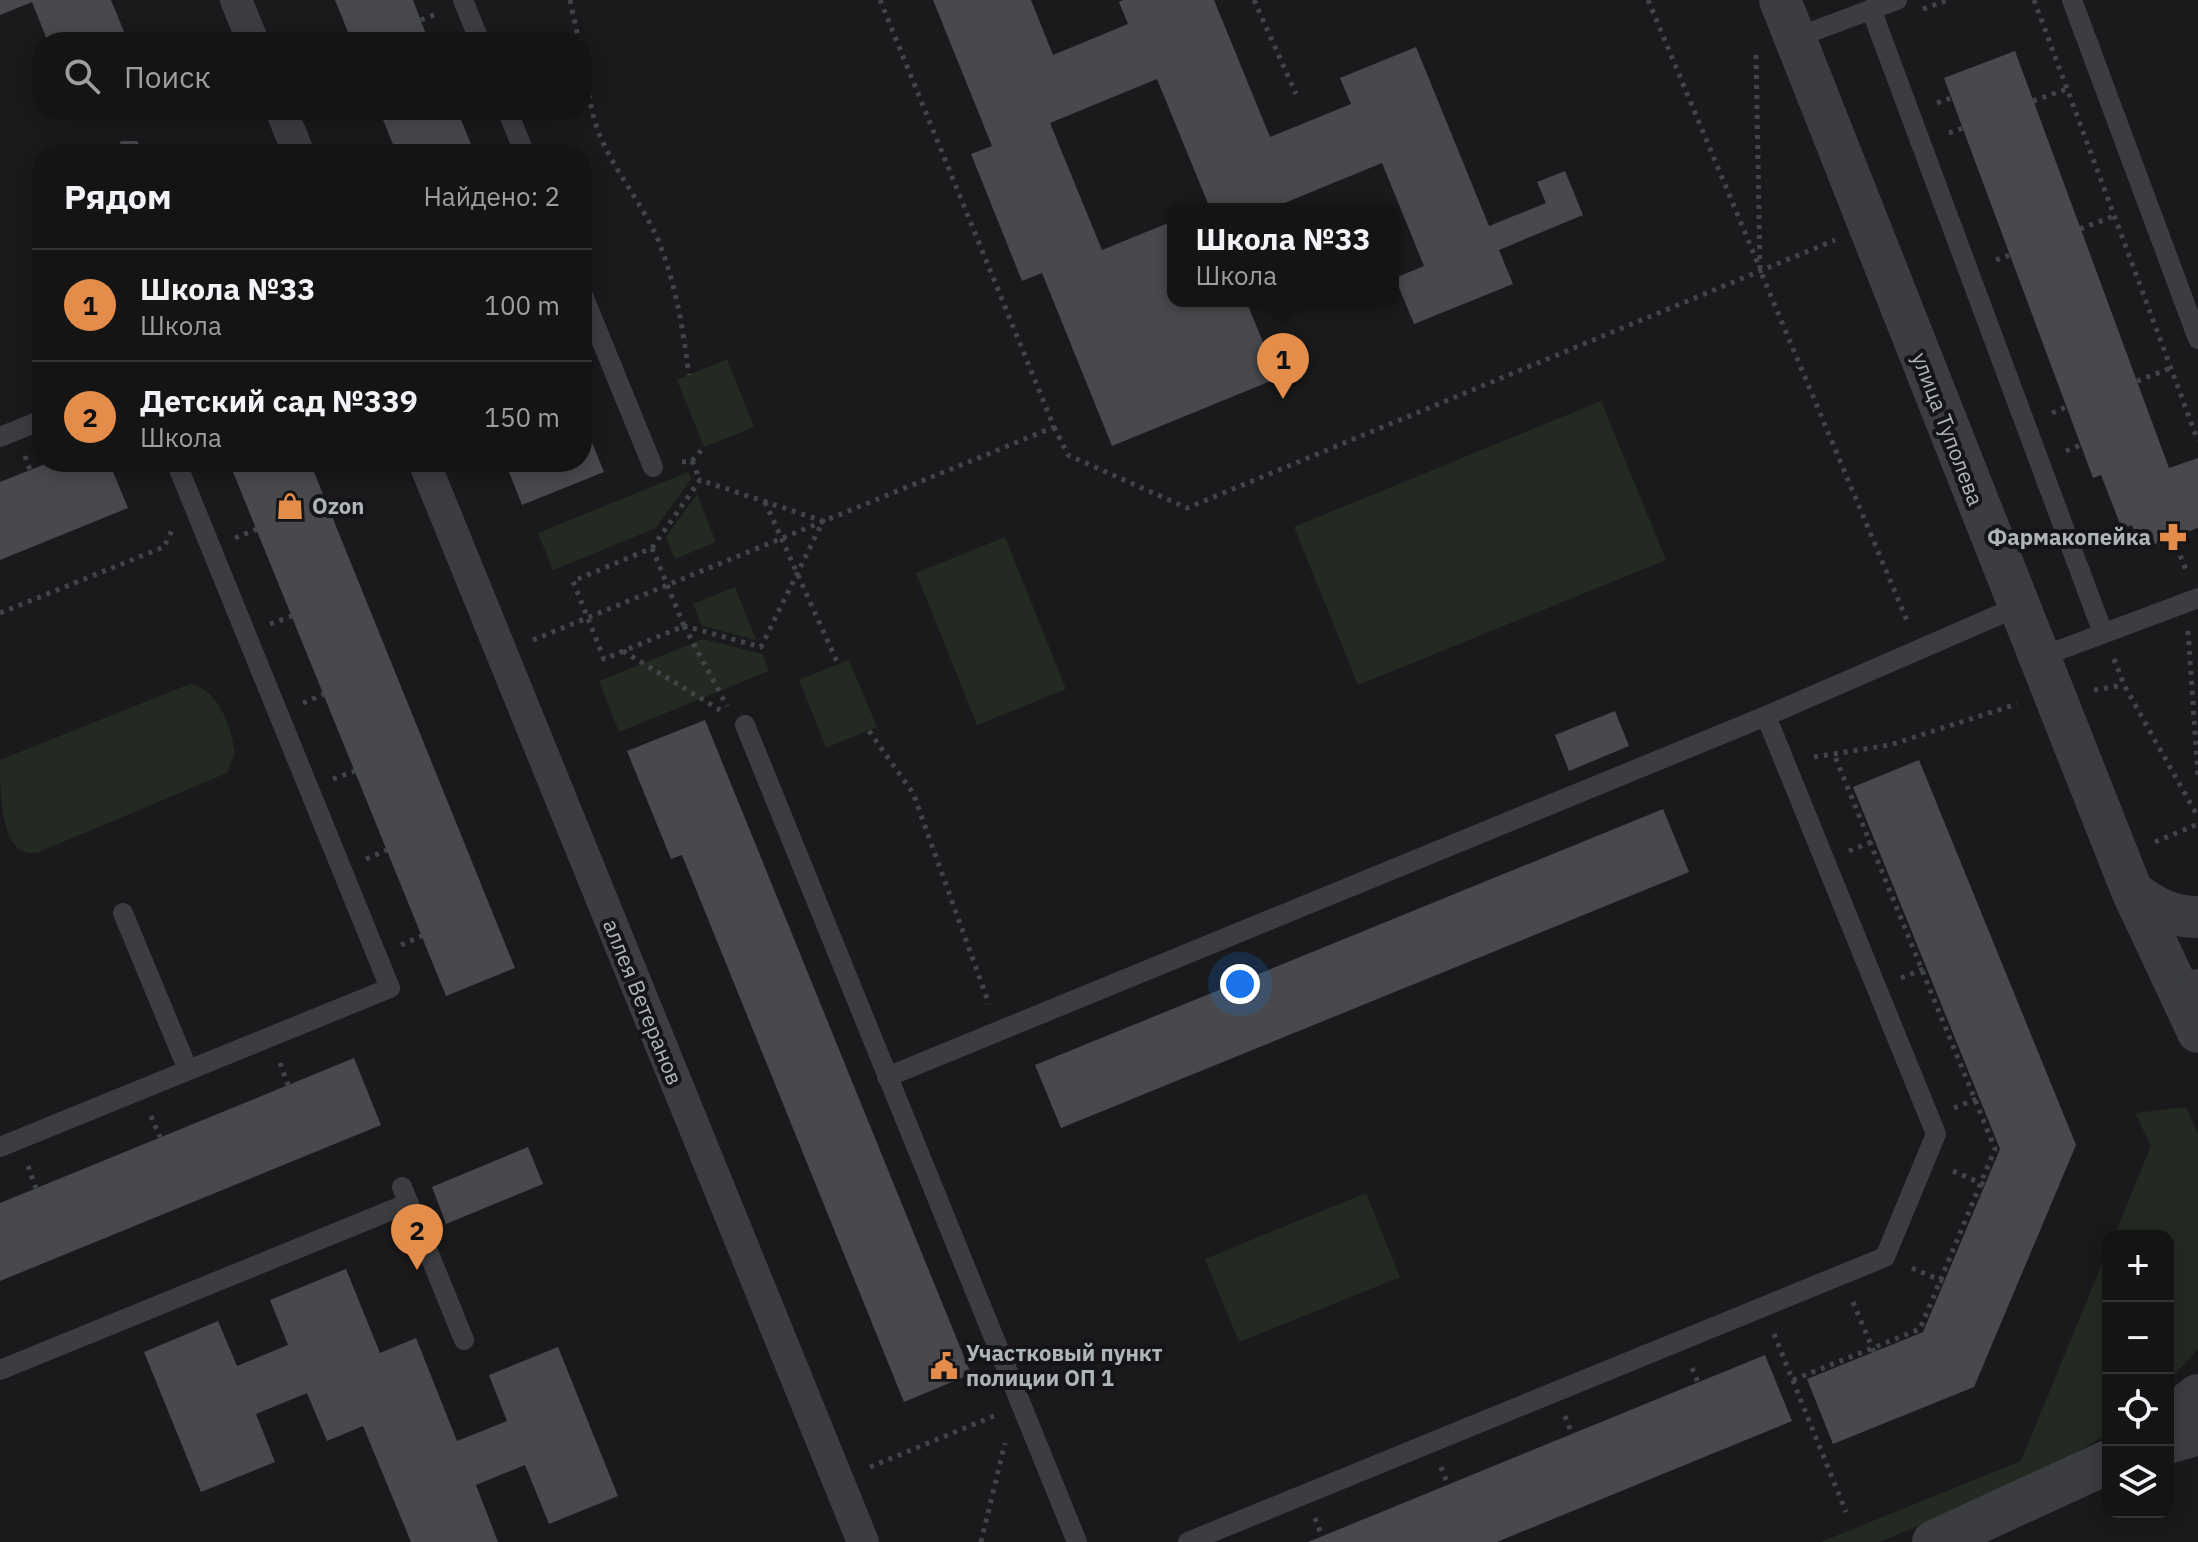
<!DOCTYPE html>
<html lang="ru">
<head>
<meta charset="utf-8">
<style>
	:root { --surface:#141415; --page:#1d1d1e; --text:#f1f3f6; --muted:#9d9ea0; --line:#333334; --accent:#e48c4a }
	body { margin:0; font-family:"IBM Plex Sans",sans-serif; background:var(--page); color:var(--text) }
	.controls { position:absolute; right:24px; bottom:24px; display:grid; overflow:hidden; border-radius:16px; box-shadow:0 4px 20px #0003 }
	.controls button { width:72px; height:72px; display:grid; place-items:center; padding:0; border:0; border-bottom:2px solid var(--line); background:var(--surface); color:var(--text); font:40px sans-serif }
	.you { position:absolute; left:1240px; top:984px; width:28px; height:28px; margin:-20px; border:6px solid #fff; border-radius:50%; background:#1a73e8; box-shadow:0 0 0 12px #1a73e833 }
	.badge { display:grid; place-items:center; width:52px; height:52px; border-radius:50%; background:var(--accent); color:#111; font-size:26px; font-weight:700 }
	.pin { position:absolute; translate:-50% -66px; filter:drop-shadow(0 2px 4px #0008) }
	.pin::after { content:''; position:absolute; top:42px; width:28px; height:24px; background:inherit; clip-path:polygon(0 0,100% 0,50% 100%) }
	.popup { position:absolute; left:1167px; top:203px; width:232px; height:104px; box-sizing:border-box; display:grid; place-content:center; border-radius:16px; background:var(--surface); filter:drop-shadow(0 2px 6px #0005); font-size:26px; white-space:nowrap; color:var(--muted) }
	.popup b { font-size:30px; color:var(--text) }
	.popup::after { content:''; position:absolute; left:50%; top:100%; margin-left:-16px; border:16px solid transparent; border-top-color:var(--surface) }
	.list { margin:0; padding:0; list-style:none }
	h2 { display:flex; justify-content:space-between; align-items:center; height:104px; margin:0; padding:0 32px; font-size:34px }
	h2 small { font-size:26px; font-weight:400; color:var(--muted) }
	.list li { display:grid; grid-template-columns:52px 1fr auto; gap:24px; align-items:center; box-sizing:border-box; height:112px; padding:0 32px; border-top:2px solid var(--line) }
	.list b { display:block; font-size:30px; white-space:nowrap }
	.list p { margin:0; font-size:26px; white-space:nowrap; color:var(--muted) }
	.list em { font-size:26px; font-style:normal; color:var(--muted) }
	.icon { flex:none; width:44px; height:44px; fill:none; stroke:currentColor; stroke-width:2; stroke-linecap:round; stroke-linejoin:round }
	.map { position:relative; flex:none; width:2198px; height:1542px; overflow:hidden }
	.search { position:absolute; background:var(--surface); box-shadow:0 4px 20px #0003; left:32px; top:32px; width:560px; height:88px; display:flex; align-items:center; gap:20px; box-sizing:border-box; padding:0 28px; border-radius:32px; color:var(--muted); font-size:30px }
	.panel { position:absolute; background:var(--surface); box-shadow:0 4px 20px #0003; left:32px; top:144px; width:560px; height:328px; border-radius:32px }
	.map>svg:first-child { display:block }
</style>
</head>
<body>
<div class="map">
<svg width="2198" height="1542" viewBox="0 0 2198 1542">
	<rect width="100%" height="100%" fill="#1a1a1c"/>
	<path fill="#232a22" d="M 727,359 L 754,427 L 704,447 L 677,380 Z
		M 1601,401 L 1666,560 L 1358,685 L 1294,527 Z
		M 688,472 L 691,479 L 656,528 L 553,570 L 538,533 Z
		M 697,494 L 716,542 L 675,559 L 666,537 Z
		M 1005,537 L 1066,689 L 977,725 L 916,573 Z
		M 735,587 L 756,640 L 702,626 L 693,604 Z
		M 703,639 L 762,654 L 769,671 L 619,732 L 599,681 Z
		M 849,660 L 877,727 L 826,748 L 799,680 Z
		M 190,684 C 220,690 230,726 235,752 L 227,773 L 39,852 C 0,862 0,793 0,760 Z
		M 2186,1107 L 2198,1134 L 2198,1349 L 2168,1382 L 2168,1236 L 2114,1236 L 2151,1146 L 2135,1113 Z
		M 1366,1193 L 1400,1277 L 1239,1342 L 1205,1259 Z
		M 2108,1249 L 2108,1434 L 2027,1481 L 1879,1542 L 1821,1542 L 2021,1461 Z"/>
	<path fill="#47494c" d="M 0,0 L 111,0 L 125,34 L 104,42 L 48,42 L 32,2 L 0,15 Z
		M 335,0 L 413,0 L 429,42 L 352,42 Z
		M 933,0 L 1031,0 L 1053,55 L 1128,24 L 1119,2 L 1123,0 L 1214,0 L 1270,137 L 1351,104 L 1340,78 L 1416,47 L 1489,226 L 1546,203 L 1537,182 L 1565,171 L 1583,215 L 1499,250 L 1513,284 L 1414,324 L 1395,278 L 1424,266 L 1382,163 L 1270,209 L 1202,209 L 1209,206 L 1157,79 L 1050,123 L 1102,250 L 1173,221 L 1173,301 L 1246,301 L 1278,378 L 1112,446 L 1042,273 L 1022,281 L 971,154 L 992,146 Z
		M 2015,51 L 2169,468 L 2198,458 L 2198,528 L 2141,549 L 2132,525 L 2122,529 L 2101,475 L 2093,478 L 1944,78 Z
		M 379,110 L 457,110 L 475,154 L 397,154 Z
		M 121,141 L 137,141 L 145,154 L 114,154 Z
		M 582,418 L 604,472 L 522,505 L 505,462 L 582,462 Z
		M 50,462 L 109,462 L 128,508 L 0,560 L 0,482 Z
		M 258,462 L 310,462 L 515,968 L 446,996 L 233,472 Z
		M 1615,711 L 1629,746 L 1569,771 L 1555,735 Z
		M 705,720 L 971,1374 L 904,1402 L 682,855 L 671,859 L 627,751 Z
		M 1919,760 L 2076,1145 L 1974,1387 L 1833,1444 L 1807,1379 L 1923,1332 L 2000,1149 L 1853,787 Z
		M 1663,809 L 1689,872 L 1061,1128 L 1035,1065 Z
		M 354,1058 L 381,1125 L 0,1281 L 0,1203 Z
		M 528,1147 L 543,1184 L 446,1224 L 432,1187 Z
		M 346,1269 L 380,1353 L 416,1338 L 457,1441 L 507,1421 L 489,1375 L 558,1347 L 618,1496 L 549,1524 L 525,1465 L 476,1485 L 498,1542 L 411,1542 L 363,1426 L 327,1441 L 307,1393 L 256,1414 L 275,1462 L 201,1492 L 144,1352 L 218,1321 L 237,1366 L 288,1345 L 270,1300 Z
		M 1765,1355 L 1792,1421 L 1497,1542 L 1308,1542 Z"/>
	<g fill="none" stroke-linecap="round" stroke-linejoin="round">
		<path stroke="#414548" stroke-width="5" stroke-dasharray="4 6" stroke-linecap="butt" d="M 570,0 L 579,42
			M 1254,0 L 1296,94
			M 1648,0 L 1759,266
			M 2034,0 L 2198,441
			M 1923,9 L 1948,0
			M 421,20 L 439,13
			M 582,55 C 587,79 589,105 597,128 C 612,169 642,202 659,242 C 676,285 683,329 689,375
			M 1756,55 L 1760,270 L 1908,623
			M 2033,101 L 2067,89
			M 1937,103 L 1951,98
			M 1949,133 L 1963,128
			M 2080,229 L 2114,216
			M 1996,260 L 2010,255
			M 2137,381 L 2171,368
			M 2052,413 L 2066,407
			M 1054,427 L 1068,455 L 1187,508 L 1835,240
			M 2066,451 L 2081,445
			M 25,456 L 30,470
			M 692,461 L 704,447
			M 682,462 L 692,461 L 700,480
			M 765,502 L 838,664
			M 2173,537 L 2187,573
			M 235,538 L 257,529
			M 652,548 L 700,480 L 823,521 L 761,647 L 685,626
			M 652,548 L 684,626 L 604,659 L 573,581 Z
			M 0,613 L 164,547 L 172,530
			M 270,624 L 292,616
			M 684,626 L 727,706
			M 2188,631 L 2198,775
			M 533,640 L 1054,427 L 880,0
			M 623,651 L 720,710
			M 2114,659 L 2124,685 L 2198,817
			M 2094,690 L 2124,685
			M 303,703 L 324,694
			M 869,731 L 913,793 L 989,1004
			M 1814,757 L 1890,745 L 2017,704
			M 333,779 L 355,771
			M 2155,842 L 2198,824
			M 1849,851 L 1874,841
			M 366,859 L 387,850
			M 401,945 L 422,936
			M 1901,978 L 1926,968
			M 280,1063 L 288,1085
			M 1954,1108 L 1979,1098
			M 151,1116 L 160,1137
			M 28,1166 L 36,1188
			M 1953,1171 L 1985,1185
			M 1912,1268 L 1944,1282
			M 1853,1302 L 1874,1352
			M 1774,1334 L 1846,1512
			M 1692,1368 L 1698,1382
			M 1793,1380 L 1920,1329 L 1995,1149 L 1834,754
			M 1565,1416 L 1572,1434
			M 870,1467 L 994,1416
			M 1441,1467 L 1448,1485
			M 1315,1518 L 1322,1536
			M 981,1542 L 1005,1443"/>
		<path stroke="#3b3d41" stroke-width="20" d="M 463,0 L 480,42
			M 2072,0 L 2198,339
			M 1871,9 L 2103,633
			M 1795,38 L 1897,0
			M 507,110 L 525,154
			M 582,293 L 653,467
			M 0,437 L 42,420
			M 2038,658 L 2198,598
			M 745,725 L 1077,1542
			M 123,913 L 188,1070
			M 887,1077 L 1766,716 L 2017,607
			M 0,1147 L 390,988 L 176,462
			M 402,1187 L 464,1340
			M 0,1370 L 409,1203
			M 1188,1542 L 1885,1257 L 1936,1134 L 1766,716"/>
		<path stroke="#3b3d41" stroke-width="32" d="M 236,0 L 253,42
			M 281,110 L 299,154
			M 424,462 L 863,1542"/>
		<path stroke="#3b3d41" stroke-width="42" d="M 1780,0 L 2132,891 L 2198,1032
			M 2132,891 C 2153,907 2171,917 2198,917
			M 2168,1443 L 2198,1434"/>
		<path stroke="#3b3d41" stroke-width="44" d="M 2198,991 L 2198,1010
			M 2168,1419 L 2198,1396
			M 1934,1542 L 2108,1462"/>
	</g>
	<defs>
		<g id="shop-bare" transform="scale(2.16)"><path d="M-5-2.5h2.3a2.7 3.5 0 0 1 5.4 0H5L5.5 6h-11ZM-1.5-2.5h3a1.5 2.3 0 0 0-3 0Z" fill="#e48c4a" stroke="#151517" stroke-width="2.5" paint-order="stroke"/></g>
		<g id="pharmacy-bare" transform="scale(2.16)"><path d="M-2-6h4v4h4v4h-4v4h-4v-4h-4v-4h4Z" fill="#e48c4a" stroke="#151517" stroke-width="2.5" paint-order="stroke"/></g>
		<g id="civic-bare" transform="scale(2.16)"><path d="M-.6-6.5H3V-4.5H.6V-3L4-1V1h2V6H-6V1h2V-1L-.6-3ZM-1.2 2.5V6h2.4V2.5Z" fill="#e48c4a" stroke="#151517" stroke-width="2.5" paint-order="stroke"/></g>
	</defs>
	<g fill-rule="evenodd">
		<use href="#shop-bare" x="290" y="506"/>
		<use href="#pharmacy-bare" x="2173" y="537"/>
		<use href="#civic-bare" x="944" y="1366"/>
	</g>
	<g text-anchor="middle" stroke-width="8" stroke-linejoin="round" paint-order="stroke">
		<g font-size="22" fill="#aeb5ba" stroke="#151517">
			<text transform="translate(1948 429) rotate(69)" y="8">улица Туполева</text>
			<text transform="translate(643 1002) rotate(68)" y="8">аллея Ветеранов</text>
		</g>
		<g font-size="22" font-weight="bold" fill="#aeb5ba" stroke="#151517" text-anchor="start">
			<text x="312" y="514">Ozon</text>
			<text x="2151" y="545" text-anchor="end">Фармакопейка</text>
			<text x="966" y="1361">Участковый пункт<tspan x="966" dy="25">полиции ОП 1</tspan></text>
		</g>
	</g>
</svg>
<div class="controls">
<button>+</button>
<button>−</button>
<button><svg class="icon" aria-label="locate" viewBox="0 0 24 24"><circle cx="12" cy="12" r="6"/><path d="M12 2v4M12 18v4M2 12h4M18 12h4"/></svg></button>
<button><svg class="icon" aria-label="layers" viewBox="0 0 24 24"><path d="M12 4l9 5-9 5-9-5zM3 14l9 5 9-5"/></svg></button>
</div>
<div class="you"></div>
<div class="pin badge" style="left:1283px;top:399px">1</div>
<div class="popup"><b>Школа №33</b>Школа</div>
<div class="pin badge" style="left:417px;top:1270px">2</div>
<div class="search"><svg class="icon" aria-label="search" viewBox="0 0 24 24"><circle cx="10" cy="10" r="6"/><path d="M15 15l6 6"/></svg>Поиск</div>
<section class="panel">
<h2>Рядом<small>Найдено: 2</small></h2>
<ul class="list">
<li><span class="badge">1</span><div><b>Школа №33</b><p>Школа</p></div><em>100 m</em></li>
<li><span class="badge">2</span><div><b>Детский сад №339</b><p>Школа</p></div><em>150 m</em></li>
</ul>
</section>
</div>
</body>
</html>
